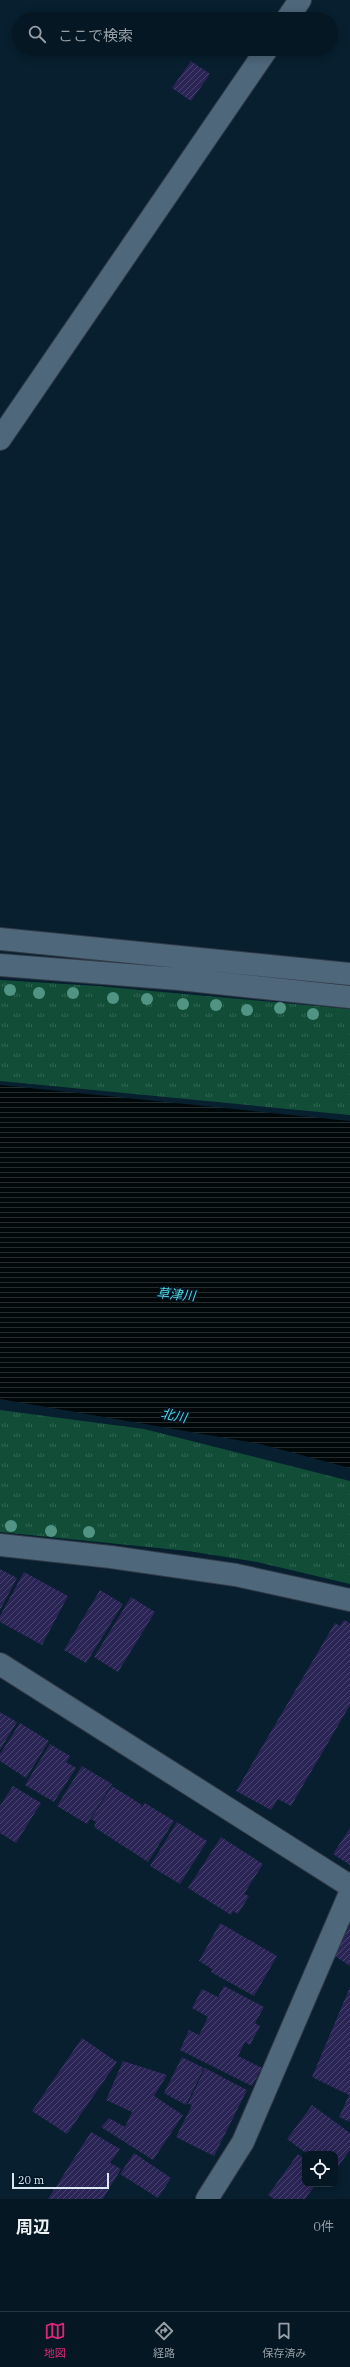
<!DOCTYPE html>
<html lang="ja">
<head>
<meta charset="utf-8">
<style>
	:root { --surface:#051723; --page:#0e202b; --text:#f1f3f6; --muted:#979fa6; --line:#263641; --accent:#db2777 }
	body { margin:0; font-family:"IBM Plex Serif","Noto Sans JP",serif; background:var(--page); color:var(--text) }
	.controls { position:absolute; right:12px; bottom:12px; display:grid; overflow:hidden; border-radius:8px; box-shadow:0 2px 10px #0003 }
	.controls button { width:36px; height:36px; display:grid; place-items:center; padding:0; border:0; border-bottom:1px solid var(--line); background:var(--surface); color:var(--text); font:20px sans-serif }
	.scale { position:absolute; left:12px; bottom:10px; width:97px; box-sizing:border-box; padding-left:4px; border:2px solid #d9e7f2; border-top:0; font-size:11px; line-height:14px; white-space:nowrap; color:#d9e7f2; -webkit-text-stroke:3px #011525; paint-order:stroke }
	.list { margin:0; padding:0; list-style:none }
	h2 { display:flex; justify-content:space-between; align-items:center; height:52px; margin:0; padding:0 16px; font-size:17px }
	h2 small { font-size:13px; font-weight:400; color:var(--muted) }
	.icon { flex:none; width:22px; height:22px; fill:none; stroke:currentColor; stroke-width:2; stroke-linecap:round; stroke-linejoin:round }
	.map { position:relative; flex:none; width:350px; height:2199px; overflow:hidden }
	.search { position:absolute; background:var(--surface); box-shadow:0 2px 10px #0003; left:12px; right:12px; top:12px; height:44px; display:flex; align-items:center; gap:10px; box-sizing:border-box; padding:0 14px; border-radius:22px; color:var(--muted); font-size:15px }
	.sheet { height:112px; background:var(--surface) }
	nav { display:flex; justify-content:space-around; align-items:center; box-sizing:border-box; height:56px; border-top:1px solid var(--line); background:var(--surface); font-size:11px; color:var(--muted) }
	nav a { display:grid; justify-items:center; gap:2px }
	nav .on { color:var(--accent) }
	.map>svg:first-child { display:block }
</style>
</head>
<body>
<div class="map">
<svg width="350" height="2199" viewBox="0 0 350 2199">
	<defs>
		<pattern id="grass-tufts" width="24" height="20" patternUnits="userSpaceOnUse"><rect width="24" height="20" fill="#124d38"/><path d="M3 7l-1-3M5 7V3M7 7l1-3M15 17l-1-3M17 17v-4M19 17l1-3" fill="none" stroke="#346755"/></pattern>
		<pattern id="water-rules" width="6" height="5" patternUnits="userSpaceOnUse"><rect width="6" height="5" fill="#010809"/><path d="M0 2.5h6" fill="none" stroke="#252c2d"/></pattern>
		<pattern id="building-hatch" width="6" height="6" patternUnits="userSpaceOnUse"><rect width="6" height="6" fill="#2b2556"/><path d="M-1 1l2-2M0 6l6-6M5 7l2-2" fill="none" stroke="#49456f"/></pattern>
	</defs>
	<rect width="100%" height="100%" fill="#071f2f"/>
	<path fill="url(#grass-tufts)" d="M 0,980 L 97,986 L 350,1009 L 350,1115 L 0,1081 Z
		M 0,1410 L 144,1429 L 350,1481 L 350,1584 L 257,1562 L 188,1551 L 0,1532 Z"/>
	<path fill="url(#water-rules)" d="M 0,1085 L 350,1121 L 350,1468 L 260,1444 L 0,1399 Z"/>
	<path fill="url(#building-hatch)" d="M 191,61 L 210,74 L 191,101 L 172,88 Z
		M 0,1569 L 17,1578 L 0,1610 Z
		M 24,1572 L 68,1596 L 42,1645 L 0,1622 L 0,1616 Z
		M 100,1590 L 123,1604 L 86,1663 L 64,1650 Z
		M 131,1597 L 155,1612 L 118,1672 L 94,1657 Z
		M 344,1620 L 350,1623 L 350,1705 L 291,1806 L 278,1799 L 271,1810 L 236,1791 L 335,1623 L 340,1626 Z
		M 0,1712 L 17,1722 L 0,1750 Z
		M 20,1723 L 49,1741 L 26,1778 L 0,1761 L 0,1754 Z
		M 50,1744 L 70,1756 L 66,1762 L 76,1768 L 54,1802 L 25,1785 Z
		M 82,1766 L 112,1784 L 87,1824 L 57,1806 Z
		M 13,1786 L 41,1803 L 16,1843 L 0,1833 L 0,1806 Z
		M 112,1786 L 142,1805 L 141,1809 L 145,1803 L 174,1821 L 148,1862 L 94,1827 L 96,1822 L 91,1819 Z
		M 177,1822 L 207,1841 L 180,1884 L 150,1866 Z
		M 350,1828 L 350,1865 L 333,1854 Z
		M 221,1837 L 263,1864 L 244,1894 L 249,1896 L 238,1914 L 233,1911 L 231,1915 L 188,1888 Z
		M 220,1923 L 277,1956 L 254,1996 L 211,1972 L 212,1969 L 199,1961 Z
		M 350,1925 L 350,1966 L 335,1956 Z
		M 224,1986 L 264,2007 L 255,2023 L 260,2026 L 250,2045 L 245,2042 L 238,2056 L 262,2068 L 252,2086 L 180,2050 L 189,2030 L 199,2035 L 208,2017 L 192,2008 L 202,1989 L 218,1997 Z
		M 350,1987 L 350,2122 L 339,2117 L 349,2095 L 312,2077 Z
		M 82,2038 L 117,2062 L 67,2134 L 32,2111 Z
		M 182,2057 L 204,2068 L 186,2105 L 164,2093 Z
		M 123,2061 L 167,2075 L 154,2096 L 183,2115 L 153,2160 L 101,2127 L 109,2118 L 125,2127 L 132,2112 L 106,2100 Z
		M 205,2068 L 247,2090 L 214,2156 L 176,2137 L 192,2105 L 188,2104 Z
		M 312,2105 L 350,2133 L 350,2150 L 335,2171 L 335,2154 L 307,2154 L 287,2139 Z
		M 91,2132 L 120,2149 L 110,2163 L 121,2169 L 103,2199 L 48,2199 Z
		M 134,2153 L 171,2178 L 158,2198 L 120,2174 Z
		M 298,2154 L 305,2159 L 305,2184 L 316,2184 L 305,2199 L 274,2199 L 268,2195 Z"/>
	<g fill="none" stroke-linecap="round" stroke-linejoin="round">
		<g stroke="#303946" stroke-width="24">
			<path id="street" d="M 287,19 L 300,0
				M 0,439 L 267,49
				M 0,939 L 350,974
				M 0,965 L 179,979 L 350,997
				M 0,1545 L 111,1557 L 236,1575 L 350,1600
				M 0,1664 L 350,1886
				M 207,2199 L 243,2142 L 350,1893"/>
		</g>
		<use href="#street" stroke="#4e677a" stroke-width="22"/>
	</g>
	<g fill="#519483">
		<circle cx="10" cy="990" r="6"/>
		<circle cx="39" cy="993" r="6"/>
		<circle cx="73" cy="993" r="6"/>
		<circle cx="113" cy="998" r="6"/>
		<circle cx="147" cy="999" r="6"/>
		<circle cx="183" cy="1004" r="6"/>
		<circle cx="216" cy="1005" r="6"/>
		<circle cx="280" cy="1008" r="6"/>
		<circle cx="247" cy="1010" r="6"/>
		<circle cx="313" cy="1014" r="6"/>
		<circle cx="11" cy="1526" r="6"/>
		<circle cx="51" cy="1531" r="6"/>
		<circle cx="89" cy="1532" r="6"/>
	</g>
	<g text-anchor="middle" stroke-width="3" stroke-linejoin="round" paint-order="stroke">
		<g font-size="13" font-style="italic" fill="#52d7e3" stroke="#011525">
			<text transform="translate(176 1294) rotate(5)" y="5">草津川</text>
			<text transform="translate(174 1415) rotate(11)" y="5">北川</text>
		</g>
	</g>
</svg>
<div class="controls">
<button><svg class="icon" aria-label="locate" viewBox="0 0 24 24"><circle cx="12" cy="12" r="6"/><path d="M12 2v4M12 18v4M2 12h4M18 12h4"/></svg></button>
</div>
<div class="scale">20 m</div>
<div class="search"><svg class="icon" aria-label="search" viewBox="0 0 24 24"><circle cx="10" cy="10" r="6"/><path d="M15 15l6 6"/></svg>ここで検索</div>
</div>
<section class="sheet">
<h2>周辺<small>0件</small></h2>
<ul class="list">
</ul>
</section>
<nav>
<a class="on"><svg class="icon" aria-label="map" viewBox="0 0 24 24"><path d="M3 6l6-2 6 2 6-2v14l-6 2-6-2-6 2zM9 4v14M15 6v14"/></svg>地図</a>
<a><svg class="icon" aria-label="directions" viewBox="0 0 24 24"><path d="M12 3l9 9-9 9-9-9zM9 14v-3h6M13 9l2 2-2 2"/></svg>経路</a>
<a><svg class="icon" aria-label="saved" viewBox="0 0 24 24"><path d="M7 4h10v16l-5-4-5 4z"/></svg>保存済み</a>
</nav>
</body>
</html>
